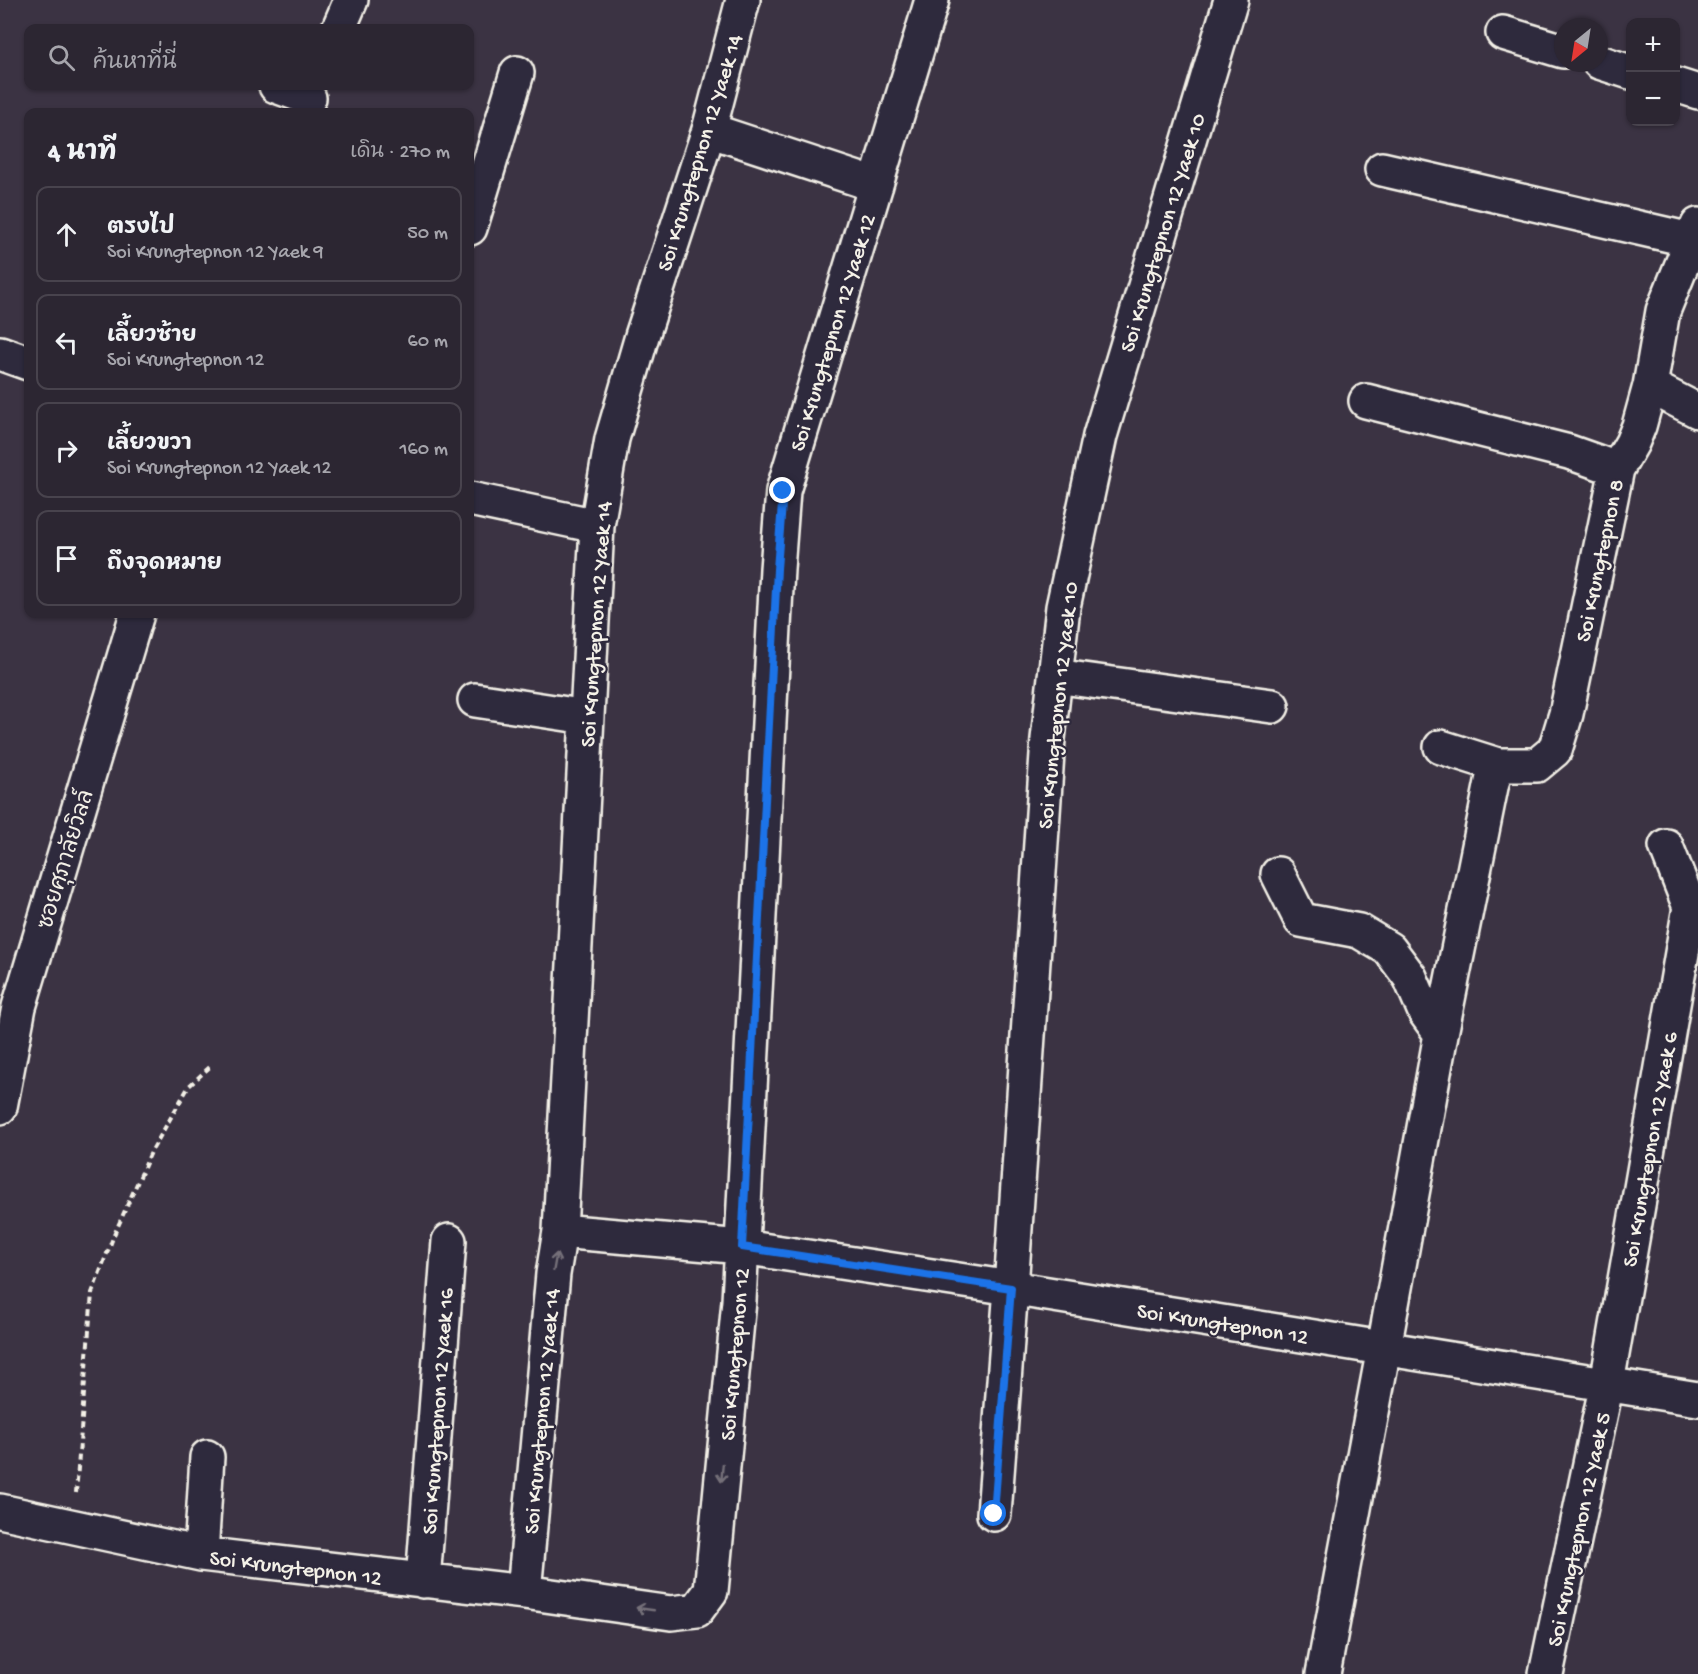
<!DOCTYPE html>
<html lang="th">
<head>
<meta charset="utf-8">
<style>
	:root { --surface:#2c2632; --page:#38323e; --text:#f1f3f6; --muted:#a6a5ac; --line:#48434d }
	body { margin:0; font-family:"Gochi Hand","Playpen Sans Thai",sans-serif; background:var(--page); color:var(--text) }
	.controls { position:absolute; right:18px; top:18px; display:grid; overflow:hidden; border-radius:12px; box-shadow:0 2px 4px #0004 }
	.controls button { width:54px; height:54px; display:grid; place-items:center; padding:0; border:0; border-bottom:2px solid var(--line); background:var(--surface); color:var(--text); font:30px sans-serif }
	.compass { position:absolute; left:1554px; top:18px; width:54px; height:54px; border-radius:50%; background:var(--surface); box-shadow:0 2px 4px #0004; rotate:210deg }
	.stop { position:absolute; width:18px; height:18px; margin:-14px; border:4px solid #1a73e8; border-radius:50%; background:#fff }
	.stop.end { background:#1a73e8; border-color:#fff; box-shadow:0 2px 6px #0008 }
	.list { margin:0; padding:0; list-style:none }
	h2 { display:flex; justify-content:space-between; align-items:center; height:78px; margin:0; padding:0 24px; font-size:26px }
	h2 small { font-size:20px; font-weight:400; color:var(--muted) }
	.list li { display:grid; grid-template-columns:39px 1fr auto; gap:18px; align-items:center; box-sizing:border-box; height:96px; margin:0 12px 12px; padding:0 12px; border:2px solid var(--line); border-radius:12px }
	.list b { display:block; font-size:22px; white-space:nowrap }
	.list p { margin:0; font-size:20px; white-space:nowrap; color:var(--muted) }
	.list em { font-size:20px; font-style:normal; color:var(--muted) }
	.icon { flex:none; width:33px; height:33px; fill:none; stroke:currentColor; stroke-width:2; stroke-linecap:round; stroke-linejoin:round }
	.map { position:relative; flex:none; width:1698px; height:1674px; overflow:hidden }
	.search { position:absolute; background:var(--surface); box-shadow:0 2px 4px #0004; left:24px; top:24px; width:450px; height:66px; display:flex; align-items:center; gap:15px; box-sizing:border-box; padding:0 21px; border-radius:12px; color:var(--muted); font-size:22px }
	.panel { position:absolute; background:var(--surface); box-shadow:0 2px 4px #0004; left:24px; top:108px; width:450px; height:510px; border-radius:12px }
	.map>svg:first-child { display:block }
</style>
</head>
<body>
<div class="map">
<svg width="1698" height="1674" viewBox="0 0 1698 1674">
	<rect width="100%" height="100%" fill="#3b3343"/>
	<filter id="ink" filterUnits="userSpaceOnUse"><feTurbulence type="fractalNoise" baseFrequency=".0167" numOctaves="2"/><feDisplacementMap in="SourceGraphic" scale="12" xChannelSelector="R" yChannelSelector="G"/><feConvolveMatrix kernelMatrix="1 2 1 2 8 2 1 2 1" color-interpolation-filters="sRGB"/></filter>
	<g filter="url(#ink)">
		<g fill="none" stroke-linecap="round" stroke-linejoin="round">
			<g stroke="#f4f1e8" stroke-width="38">
				<path id="minor" d="M 339,28 L 351,0
					M 1503,33 L 1563,51
					M 1599,62 L 1630,72
					M 1676,85 L 1698,92
					M 276,86 L 309,98
					M 709,130 L 876,185
					M 1382,169 L 1691,240
					M 470,228 L 517,73
					M 0,353 L 28,363
					M 1650,386 L 1698,411
					M 1366,401 L 1569,452 L 1617,469
					M 470,499 L 597,526
					M 1055,676 L 1272,706
					M 475,700 L 587,717
					M 1441,747 L 1498,765 L 1537,765 L 1555,750 L 1566,714 L 1617,469 L 1632,443 L 1639,426 L 1650,386 L 1663,311 L 1698,225
					M 1278,874 L 1301,920 L 1359,931 L 1389,949 L 1410,977 L 1425,1012 L 1441,1034
					M 0,1107 L 19,1007 L 137,614
					M 560,1231 L 597,526 L 612,439 L 642,336 L 709,130 L 743,0
					M 0,1511 L 201,1554 L 524,1592 L 671,1613 L 697,1610 L 711,1591 L 739,1301 L 777,569 L 783,491 L 932,0
					M 994,1514 L 1011,1288 L 1048,739 L 1063,607 L 1100,436 L 1231,0
					M 201,1554 L 207,1457
					M 423,1581 L 449,1241
					M 524,1592 L 553,1274 L 560,1231 L 742,1247 L 1011,1288 L 1698,1399
					M 1323,1674 L 1384,1348 L 1441,1034 L 1492,782 L 1498,765
					M 1546,1674 L 1607,1383 L 1690,907 L 1666,846"/>
			</g>
			<path stroke="#f4f1e8" stroke-width="4" stroke-dasharray="6 4.5" stroke-linecap="butt" d="M 76,1493 L 92,1293 L 114,1235 L 151,1152 L 189,1086 L 212,1065"/>
			<use href="#minor" stroke="#2f2a3d" stroke-width="33"/>
		</g>
		<defs><path id="oneway-shaft" d="M-6 0H5M1.5-3L5.5 0L1.5 3" fill="none" stroke-width="1.6" stroke-linecap="round" stroke-linejoin="round" transform="scale(1.5)"/></defs>
		<g stroke="#747079">
			<use href="#oneway-shaft" transform="translate(555 1262) rotate(-80)"/>
			<use href="#oneway-shaft" transform="translate(722 1473) rotate(95)"/>
			<use href="#oneway-shaft" transform="translate(645 1609) rotate(-172)"/>
		</g>
	</g>
	<g fill="none" stroke-linecap="round" stroke-linejoin="round" filter="url(#ink)">
		<path stroke="#1a73e8" stroke-width="8" d="M 783,491 L 777,569 L 742,1247 L 1011,1288 L 994,1514"/>
	</g>
	<g text-anchor="middle" stroke-width="4.5" stroke-linejoin="round" paint-order="stroke">
		<g font-size="22" fill="#f4f1e8" stroke="#2f2a3d">
			<text transform="translate(698 152) rotate(-73)" y="8">Soi Krungtepnon 12 Yaek 14</text>
			<text transform="translate(1161 232) rotate(-73)" y="8">Soi Krungtepnon 12 Yaek 10</text>
			<text transform="translate(831 332) rotate(-73)" y="8">Soi Krungtepnon 12 Yaek 12</text>
			<text transform="translate(1598 560) rotate(-78)" y="8">Soi Krungtepnon 8</text>
			<text transform="translate(594 624) rotate(-86)" y="8">Soi Krungtepnon 12 Yaek 14</text>
			<text transform="translate(1056 705) rotate(-84)" y="8">Soi Krungtepnon 12 Yaek 10</text>
			<text transform="translate(64 859) rotate(-73)" y="8">ซอยศุภาลัยวิลล์</text>
			<text transform="translate(1648 1149) rotate(-80)" y="8">Soi Krungtepnon 12 Yaek 6</text>
			<text transform="translate(1223 1322) rotate(9)" y="8">Soi Krungtepnon 12</text>
			<text transform="translate(733 1354) rotate(-85)" y="8">Soi Krungtepnon 12</text>
			<text transform="translate(436 1411) rotate(-86)" y="8">Soi Krungtepnon 12 Yaek 16</text>
			<text transform="translate(540 1411) rotate(-85)" y="8">Soi Krungtepnon 12 Yaek 14</text>
			<text transform="translate(1577 1529) rotate(-78)" y="8">Soi Krungtepnon 12 Yaek 5</text>
			<text transform="translate(296 1566) rotate(7)" y="8">Soi Krungtepnon 12</text>
		</g>
	</g>
</svg>
<div class="controls">
<button>+</button>
<button>−</button>
</div>
<svg class="compass" viewBox="-18 -18 36 36"><path d="M0-13l5 13h-10z" fill="#e53935"/><path d="M0 13l5-13h-10z" fill="#a6a5ac"/></svg>
<div class="stop" style="left:994px;top:1514px"></div>
<div class="stop end" style="left:783px;top:491px"></div>
<div class="search"><svg class="icon" aria-label="search" viewBox="0 0 24 24"><circle cx="10" cy="10" r="6"/><path d="M15 15l6 6"/></svg>ค้นหาที่นี่</div>
<section class="panel">
<h2>4 นาที<small>เดิน · 270 m</small></h2>
<ul class="list">
<li><svg class="icon" aria-label="ahead" viewBox="0 0 24 24"><path d="M12 20V5M6 11l6-6 6 6"/></svg><div><b>ตรงไป</b><p>Soi Krungtepnon 12 Yaek 9</p></div><em>50 m</em></li>
<li><svg class="icon" aria-label="left" viewBox="0 0 24 24"><path d="M17 20v-9H6M10 6l-5 5 5 5"/></svg><div><b>เลี้ยวซ้าย</b><p>Soi Krungtepnon 12</p></div><em>60 m</em></li>
<li><svg class="icon" aria-label="right" viewBox="0 0 24 24"><path d="M7 20v-9h11M14 6l5 5-5 5"/></svg><div><b>เลี้ยวขวา</b><p>Soi Krungtepnon 12 Yaek 12</p></div><em>160 m</em></li>
<li><svg class="icon" aria-label="arrive" viewBox="0 0 24 24"><path d="M6 21V4h12l-3 4 3 4H6"/></svg><div><b>ถึงจุดหมาย</b></div></li>
</ul>
</section>
</div>
</body>
</html>
